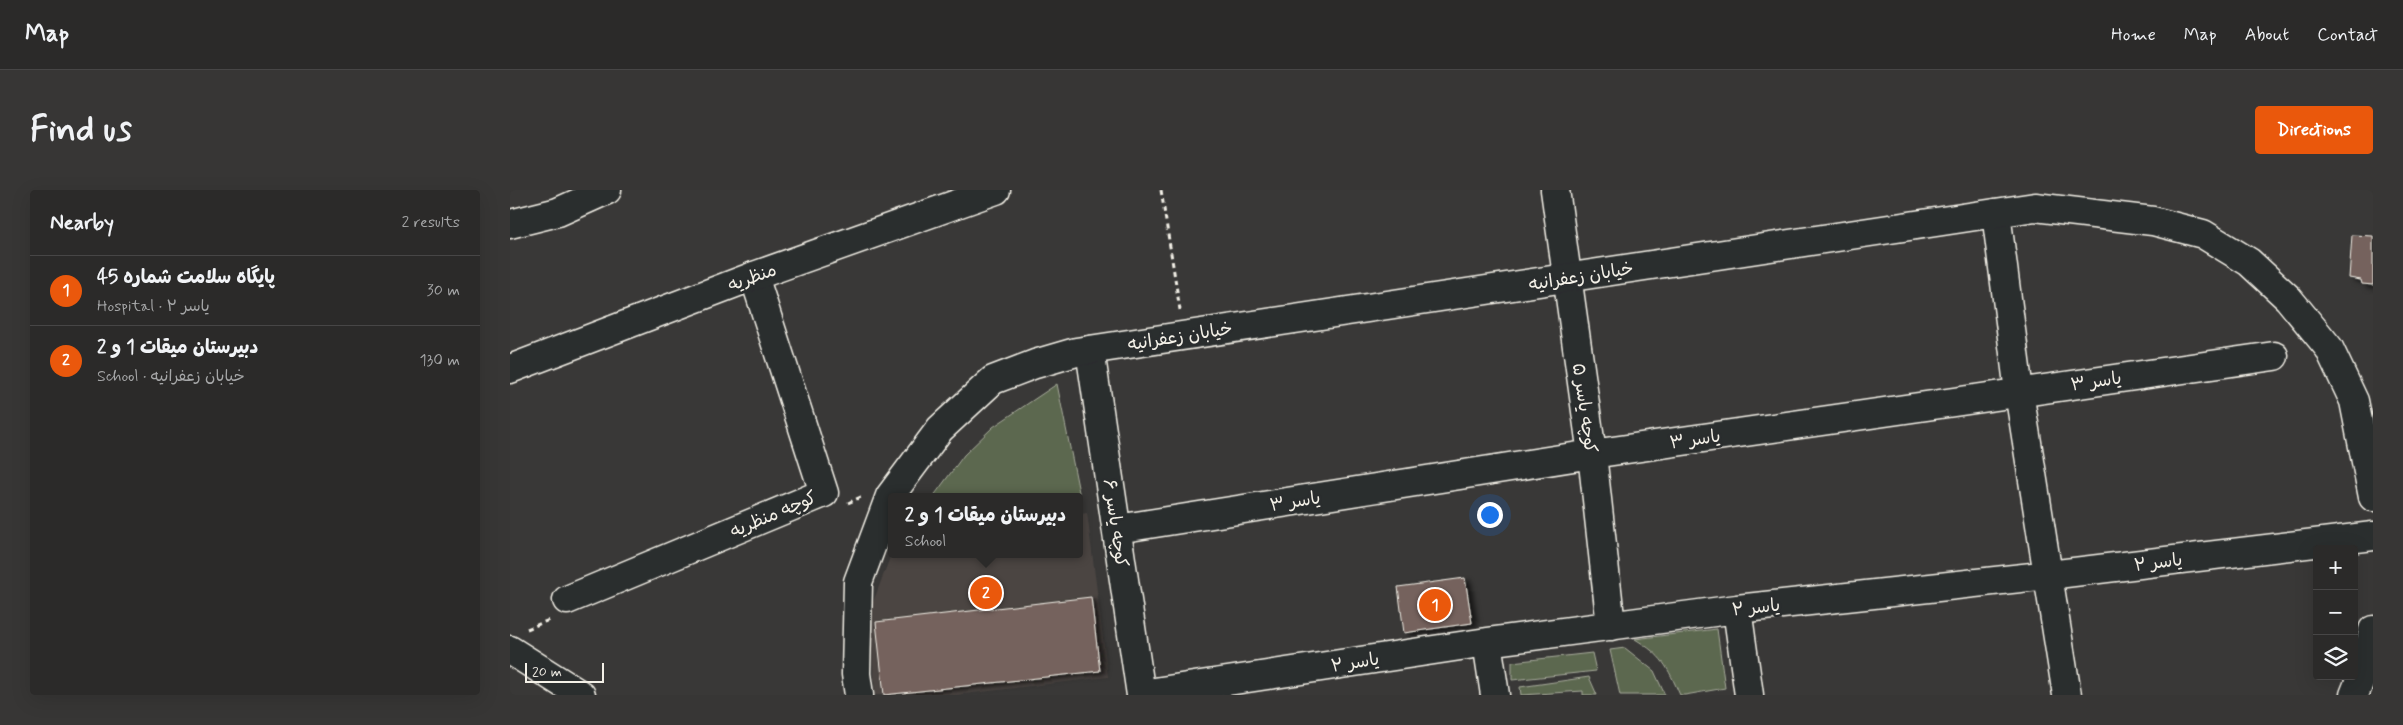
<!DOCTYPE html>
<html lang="en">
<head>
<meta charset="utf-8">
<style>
	:root { --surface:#2b2a29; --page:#373635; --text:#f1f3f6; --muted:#a6a7a8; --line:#474646; --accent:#ea580c }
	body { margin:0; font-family:Mynerve,"Playpen Sans Arabic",sans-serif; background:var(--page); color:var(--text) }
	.controls { position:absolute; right:15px; bottom:15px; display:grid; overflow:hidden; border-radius:5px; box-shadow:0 5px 20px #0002 }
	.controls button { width:45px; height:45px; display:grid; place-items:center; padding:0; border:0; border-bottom:1px solid var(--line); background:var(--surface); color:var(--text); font:25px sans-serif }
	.scale { position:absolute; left:15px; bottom:12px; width:79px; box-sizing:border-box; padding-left:5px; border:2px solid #f4f1e8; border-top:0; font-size:14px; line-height:18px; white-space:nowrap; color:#f4f1e8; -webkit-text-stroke:4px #2a2d2e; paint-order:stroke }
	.you { position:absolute; left:979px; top:324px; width:18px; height:18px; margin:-12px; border:4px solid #fff; border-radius:50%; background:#1a73e8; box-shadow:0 0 0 8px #1a73e833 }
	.badge { display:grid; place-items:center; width:32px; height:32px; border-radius:50%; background:var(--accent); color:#fff; font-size:16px; font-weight:700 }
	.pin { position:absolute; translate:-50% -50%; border:2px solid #fff; box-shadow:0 1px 5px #0006 }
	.popup { position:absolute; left:378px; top:303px; width:195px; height:65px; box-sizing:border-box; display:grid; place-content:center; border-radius:5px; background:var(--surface); filter:drop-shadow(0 1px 4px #0005); font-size:16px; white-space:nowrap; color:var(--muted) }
	.popup b { font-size:19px; color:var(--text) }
	.popup::after { content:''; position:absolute; left:50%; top:100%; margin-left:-10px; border:10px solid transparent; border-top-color:var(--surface) }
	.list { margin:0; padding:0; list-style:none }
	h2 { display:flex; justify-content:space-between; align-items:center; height:65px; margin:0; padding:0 20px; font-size:21px }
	h2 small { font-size:16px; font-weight:400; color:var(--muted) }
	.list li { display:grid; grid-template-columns:32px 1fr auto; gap:15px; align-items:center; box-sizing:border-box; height:70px; padding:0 20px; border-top:1px solid var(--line) }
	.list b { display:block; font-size:19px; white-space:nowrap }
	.list p { margin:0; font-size:16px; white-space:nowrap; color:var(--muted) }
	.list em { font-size:16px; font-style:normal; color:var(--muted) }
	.icon { flex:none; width:28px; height:28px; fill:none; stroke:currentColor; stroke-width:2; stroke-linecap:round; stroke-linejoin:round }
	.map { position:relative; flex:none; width:1863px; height:505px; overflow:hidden; border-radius:5px }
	header { display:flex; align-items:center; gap:30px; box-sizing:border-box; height:70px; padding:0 25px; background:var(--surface); border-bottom:1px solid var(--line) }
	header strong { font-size:24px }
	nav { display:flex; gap:28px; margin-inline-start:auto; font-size:18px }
	.intro { display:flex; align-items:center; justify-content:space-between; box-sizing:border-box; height:120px; padding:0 30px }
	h1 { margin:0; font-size:35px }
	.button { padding:12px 22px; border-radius:5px; background:var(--accent); color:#fff; font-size:18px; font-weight:700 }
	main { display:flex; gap:30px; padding:0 30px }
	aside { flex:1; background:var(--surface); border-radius:5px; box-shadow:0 5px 20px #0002 }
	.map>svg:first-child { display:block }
</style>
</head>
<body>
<header>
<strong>Map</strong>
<nav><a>Home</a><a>Map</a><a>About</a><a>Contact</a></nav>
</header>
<div class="intro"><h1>Find us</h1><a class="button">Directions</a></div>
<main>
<aside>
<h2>Nearby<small>2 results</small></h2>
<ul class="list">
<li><span class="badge">1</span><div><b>پایگاه سلامت شماره 45</b><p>Hospital · یاسر ۲</p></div><em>30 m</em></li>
<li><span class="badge">2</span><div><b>دبیرستان میقات 1 و 2</b><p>School · خیابان زعفرانیه</p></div><em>130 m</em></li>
</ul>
</aside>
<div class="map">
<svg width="1863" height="505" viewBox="0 0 1863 505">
	<defs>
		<filter id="shadow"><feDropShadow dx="5.5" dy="3" stdDeviation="2.5" flood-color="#0009"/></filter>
	</defs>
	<rect width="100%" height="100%" fill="#393837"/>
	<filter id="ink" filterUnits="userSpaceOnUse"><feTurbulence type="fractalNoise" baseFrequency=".02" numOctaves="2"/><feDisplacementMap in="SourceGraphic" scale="10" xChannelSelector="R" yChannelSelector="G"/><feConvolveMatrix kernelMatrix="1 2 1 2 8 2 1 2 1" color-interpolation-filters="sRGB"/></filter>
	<g filter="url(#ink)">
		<path fill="#4b4542" d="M 577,323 L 598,487 L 446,505 L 365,505 L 359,423 L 382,362 L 382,364 L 570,364 L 570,324 Z"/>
		<path fill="#5c674f" stroke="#a8ac9c" d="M 547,194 L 570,307 L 423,307 L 454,265 L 483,237 Z
			M 1207,439 L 1215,498 L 1175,505 L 1170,505 C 1157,476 1153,466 1125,449 Z
			M 1115,458 L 1144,481 L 1155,505 L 1110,505 L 1100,460 Z
			M 1082,463 L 1086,481 L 1002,490 L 1002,472 Z
			M 1079,487 L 1087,505 L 1073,505 L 1073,501 L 1011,505 L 1010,497 Z"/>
		<path fill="#74625d" stroke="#f4f1e8" filter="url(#shadow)" d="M 1842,45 L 1863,46 L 1863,95 L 1852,94 L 1851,90 L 1839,88 Z
			M 955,388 L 962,433 L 894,443 L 888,397 Z
			M 581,407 L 590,481 L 374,505 L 366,432 Z"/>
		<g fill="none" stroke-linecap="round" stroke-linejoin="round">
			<g stroke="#f4f1e8" stroke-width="31">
				<path id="street" d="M 1045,0 L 1082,264 L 1101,436
					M 1486,23 L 1509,202 L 1557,505
					M 0,34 L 48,22 L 97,0
					M 580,160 L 631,505
					M 607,339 L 1082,264 L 1764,166
					M 57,410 L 314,303 L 244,86
					M 1227,419 L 1239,505
					M 977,452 L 985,505
					M 631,504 L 977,452 L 1227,419 L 1539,385 L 1863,346"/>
			</g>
			<g stroke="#f4f1e8" stroke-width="31">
				<path id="secondary" d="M 0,179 L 244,86 L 486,0
					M 0,460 L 71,505
					M 349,505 L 346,484 L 348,392 L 380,306 L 430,239 L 483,190 L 525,174 L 566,162 L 1525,17 L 1643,31 L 1693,44 L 1739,72 L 1778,108 L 1819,158 L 1844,211 L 1863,307
					M 1844,505 L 1856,475 L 1863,440"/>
			</g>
			<path stroke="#f4f1e8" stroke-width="3" stroke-dasharray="5 4" stroke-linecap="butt" d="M 651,0 L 670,120
				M 338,313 L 351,307
				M 17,439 L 39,430"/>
			<use href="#street" stroke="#2a2d2e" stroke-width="28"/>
			<use href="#secondary" stroke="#2a2d2e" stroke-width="28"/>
		</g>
	</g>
	<g text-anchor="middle" stroke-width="5" stroke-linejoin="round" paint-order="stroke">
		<g font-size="18" fill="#f4f1e8" stroke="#2a2d2e">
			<text transform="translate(1071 86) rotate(-9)" y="6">خیابان زعفرانیه</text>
			<text transform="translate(242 87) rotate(-20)" y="6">منظریه</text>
			<text transform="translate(670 146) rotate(-9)" y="6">خیابان زعفرانیه</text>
			<text transform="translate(1586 191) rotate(-8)" y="6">یاسر ۳</text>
			<text transform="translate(1075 218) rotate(82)" y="6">کوچه یاسر ۵</text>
			<text transform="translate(1185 249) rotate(-8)" y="6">یاسر ۳</text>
			<text transform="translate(785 311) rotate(-9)" y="6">یاسر ۳</text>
			<text transform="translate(263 324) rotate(-23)" y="6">کوچه منظریه</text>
			<text transform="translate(606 333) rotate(82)" y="6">کوچه یاسر ۶</text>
			<text transform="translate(1648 372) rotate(-7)" y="6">یاسر ۲</text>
			<text transform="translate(1246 417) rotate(-6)" y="6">یاسر ۲</text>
			<text transform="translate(845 472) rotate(-9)" y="6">یاسر ۲</text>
		</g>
	</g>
</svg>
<div class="controls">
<button>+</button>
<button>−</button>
<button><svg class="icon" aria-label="layers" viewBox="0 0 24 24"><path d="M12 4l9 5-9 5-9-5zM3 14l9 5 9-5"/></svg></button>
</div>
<div class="scale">20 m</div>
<div class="you"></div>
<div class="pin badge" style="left:925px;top:415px">1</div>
<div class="pin badge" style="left:476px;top:403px">2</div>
<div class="popup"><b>دبیرستان میقات 1 و 2</b>School</div>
</div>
</main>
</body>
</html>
